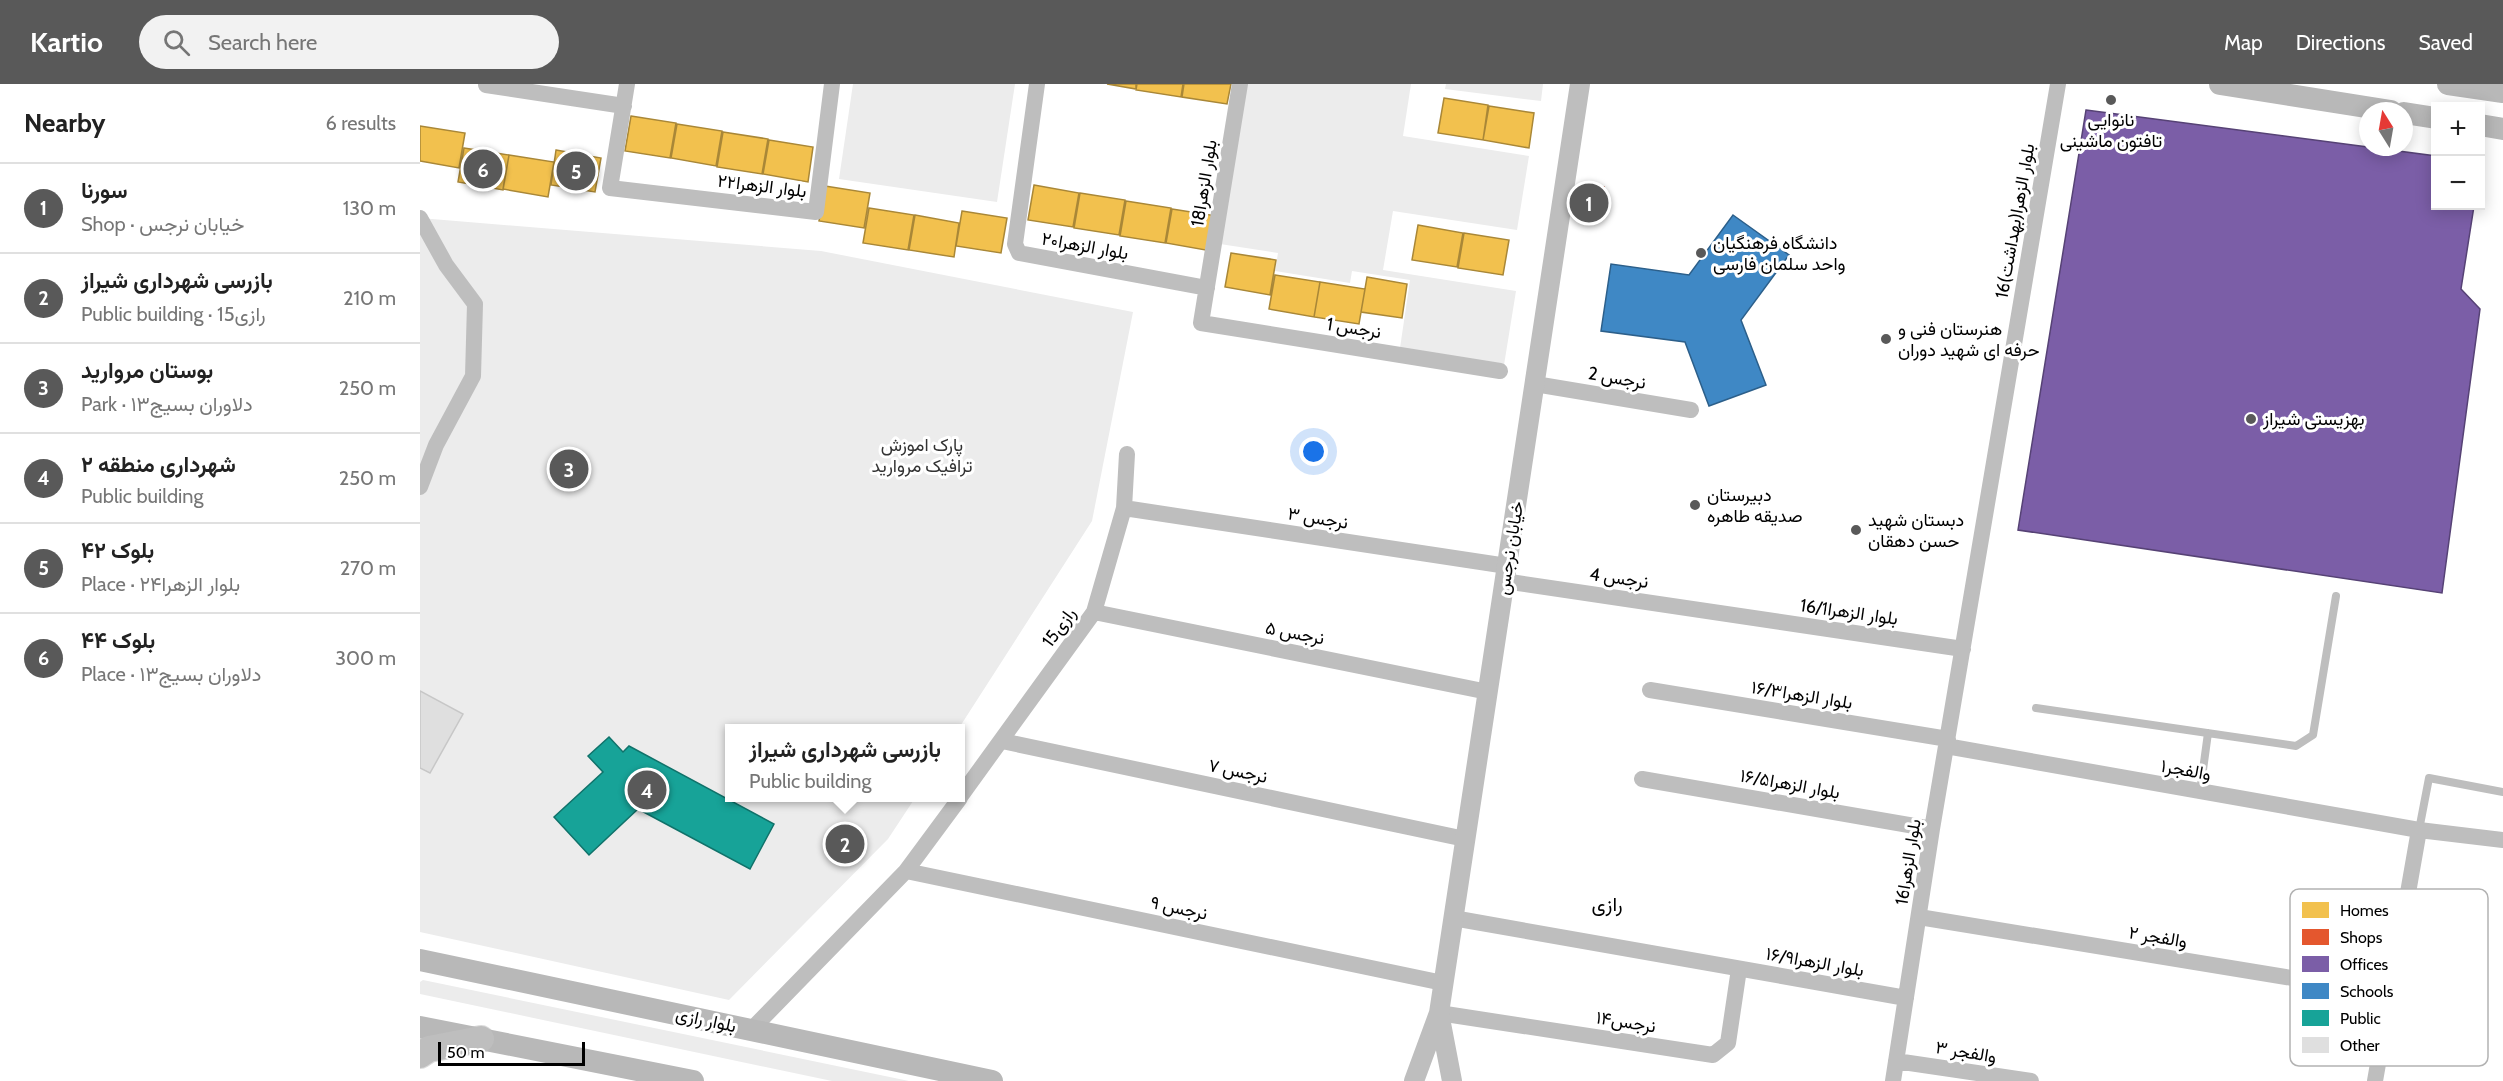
<!DOCTYPE html>
<html lang="en">
<head>
<meta charset="utf-8">
<style>
	:root { --surface:#fff; --page:#f2f2f2; --text:#222; --muted:#767676; --line:#e0e0e0; --accent:#595959 }
	body { margin:0; font-family:Cabin,Vazirmatn,sans-serif; background:var(--page); color:var(--text) }
	.controls { position:absolute; right:18px; top:18px; display:grid; overflow:hidden; border-radius:0px; box-shadow:0 3px 15px #0003 }
	.controls button { width:54px; height:54px; display:grid; place-items:center; padding:0; border:0; border-bottom:2px solid var(--line); background:var(--surface); color:var(--text); font:30px sans-serif }
	.compass { position:absolute; left:1939px; top:18px; width:54px; height:54px; border-radius:50%; background:var(--surface); box-shadow:0 3px 15px #0003; rotate:349deg }
	.scale { position:absolute; left:18px; bottom:15px; width:147px; box-sizing:border-box; padding-left:6px; border:3px solid #000; border-top:0; font-size:16px; line-height:21px; white-space:nowrap; color:#000; -webkit-text-stroke:4px #fff; paint-order:stroke }
	.you { position:absolute; left:894px; top:368px; width:21px; height:21px; margin:-15px; border:4px solid #fff; border-radius:50%; background:#1a73e8; box-shadow:0 0 0 9px #1a73e833 }
	.badge { display:grid; place-items:center; width:39px; height:39px; border-radius:50%; background:var(--accent); color:#fff; font-size:20px; font-weight:700 }
	.pin { position:absolute; translate:-50% -50%; border:3px solid #fff; box-shadow:0 2px 6px #0006 }
	.popup { position:absolute; left:305px; top:640px; width:240px; height:78px; box-sizing:border-box; display:grid; place-content:center; border-radius:0px; background:var(--surface); filter:drop-shadow(0 2px 4px #0005); font-size:20px; white-space:nowrap; color:var(--muted) }
	.popup b { font-size:22px; color:var(--text) }
	.popup::after { content:''; position:absolute; left:50%; top:100%; margin-left:-12px; border:12px solid transparent; border-top-color:var(--surface) }
	.list { margin:0; padding:0; list-style:none }
	h2 { display:flex; justify-content:space-between; align-items:center; height:78px; margin:0; padding:0 24px; font-size:26px }
	h2 small { font-size:20px; font-weight:400; color:var(--muted) }
	.list li { display:grid; grid-template-columns:39px 1fr auto; gap:18px; align-items:center; box-sizing:border-box; height:90px; padding:0 24px; border-top:2px solid var(--line) }
	.list b { display:block; font-size:22px; white-space:nowrap }
	.list p { margin:0; font-size:20px; white-space:nowrap; color:var(--muted) }
	.list em { font-size:20px; font-style:normal; color:var(--muted) }
	.icon { flex:none; width:33px; height:33px; fill:none; stroke:currentColor; stroke-width:2; stroke-linecap:round; stroke-linejoin:round }
	.map { position:relative; flex:none; width:2083px; height:997px; overflow:hidden }
	header { display:flex; align-items:center; gap:36px; box-sizing:border-box; height:84px; padding:0 30px; background:var(--accent); color:#fff }
	header strong { font-size:28px }
	nav { display:flex; gap:33px; margin-inline-start:auto; font-size:21px }
	.search { width:420px; height:54px; background:var(--page); display:flex; align-items:center; gap:15px; box-sizing:border-box; padding:0 21px; border-radius:33px; color:var(--muted); font-size:22px }
	main { display:flex }
	aside { flex:1; background:var(--surface) }
	.map>svg:first-child { display:block }
</style>
</head>
<body>
<header>
<strong>Kartio</strong>
<div class="search"><svg class="icon" aria-label="search" viewBox="0 0 24 24"><circle cx="10" cy="10" r="6"/><path d="M15 15l6 6"/></svg>Search here</div>
<nav><a>Map</a><a>Directions</a><a>Saved</a></nav>
</header>
<main>
<aside>
<h2>Nearby<small>6 results</small></h2>
<ul class="list">
<li><span class="badge">1</span><div><b>سورنا</b><p>Shop · خیابان نرجس</p></div><em>130 m</em></li>
<li><span class="badge">2</span><div><b>بازرسی شهرداری شیراز</b><p>Public building · 15رازی</p></div><em>210 m</em></li>
<li><span class="badge">3</span><div><b>بوستان مروارید</b><p>Park · دلاوران بسیج۱۳</p></div><em>250 m</em></li>
<li><span class="badge">4</span><div><b>شهرداری منطقه ۲</b><p>Public building</p></div><em>250 m</em></li>
<li><span class="badge">5</span><div><b>بلوک ۴۲</b><p>Place · بلوار الزهرا۲۴</p></div><em>270 m</em></li>
<li><span class="badge">6</span><div><b>بلوک ۴۴</b><p>Place · دلاوران بسیج۱۳</p></div><em>300 m</em></li>
</ul>
</aside>
<div class="map">
<svg width="2083" height="997" viewBox="0 0 2083 997">
	<rect width="100%" height="100%" fill="#fff"/>
	<path fill="#ececec" d="M 433,0 L 595,0 L 577,118 L 419,95 Z
		M 826,0 L 991,0 L 983,52 L 1109,72 L 1097,146 L 973,127 L 963,186 L 1096,207 L 1084,281 L 980,264 L 990,196 L 932,187 L 930,199 L 855,187 L 858,169 L 800,160 Z
		M 1026,0 L 1123,0 L 1121,17 L 1025,5 Z
		M 0,134 L 401,167 L 713,228 L 672,437 L 539,644 L 310,644 L 310,714 L 495,714 L 468,755 L 309,916 L 0,848 Z
		M 3,896 L 489,997 L 412,997 L 0,910 L 0,898 Z"/>
	<path fill="#f2c14e" stroke="#a98737" stroke-width="1.5" d="M 687,0 L 716,0 L 716,5 Z
		M 717,0 L 763,0 L 761,13 L 716,6 Z
		M 764,0 L 811,0 L 807,20 L 762,13 Z
		M 1024,14 L 1068,21 L 1063,56 L 1018,49 Z
		M 1069,22 L 1114,29 L 1109,64 L 1063,56 Z
		M 211,32 L 256,39 L 250,74 L 205,67 Z
		M 257,40 L 302,47 L 296,82 L 251,74 Z
		M 0,42 L 45,49 L 39,84 L 0,77 Z
		M 303,48 L 348,55 L 342,90 L 297,83 Z
		M 349,56 L 393,63 L 388,98 L 343,90 Z
		M 44,64 L 89,71 L 83,106 L 38,98 Z
		M 136,66 L 181,74 L 175,108 L 131,101 Z
		M 89,71 L 134,78 L 128,113 L 83,105 Z
		M 614,101 L 659,109 L 653,143 L 608,136 Z
		M 405,102 L 450,109 L 444,144 L 399,137 Z
		M 660,109 L 705,116 L 699,151 L 654,144 Z
		M 706,117 L 751,124 L 745,159 L 700,152 Z
		M 449,124 L 494,131 L 488,166 L 443,159 Z
		M 752,125 L 797,132 L 791,167 L 746,159 Z
		M 542,127 L 587,134 L 581,169 L 536,162 Z
		M 495,131 L 539,139 L 534,173 L 489,166 Z
		M 998,141 L 1043,149 L 1037,183 L 992,176 Z
		M 1044,149 L 1089,156 L 1083,191 L 1038,184 Z
		M 811,169 L 856,176 L 850,211 L 805,203 Z
		M 855,191 L 900,198 L 894,233 L 849,225 Z
		M 947,193 L 987,200 L 982,234 L 941,228 Z
		M 900,198 L 945,205 L 939,240 L 894,233 Z"/>
	<path fill="#e4572e" stroke="#a03d20" stroke-width="1.5" d="M 1160,100 L 1184,103 L 1179,137 L 1155,134 Z"/>
	<path fill="#7b5ea7" stroke="#564275" stroke-width="1.5" d="M 1666,26 L 2016,72 L 2016,122 L 2054,122 L 2041,205 L 2060,225 L 2022,509 L 1598,446 Z"/>
	<path fill="#3f88c5" stroke="#2c5f8a" stroke-width="1.5" d="M 1313,131 L 1369,171 L 1321,236 L 1346,301 L 1289,322 L 1265,258 L 1181,247 L 1191,180 L 1269,191 Z"/>
	<path fill="#17a398" stroke="#10726a" stroke-width="1.5" d="M 189,653 L 203,668 L 209,662 L 354,740 L 330,785 L 218,725 L 169,771 L 134,733 L 183,688 L 168,672 Z"/>
	<path fill="#dfdfdf" stroke="#c7c7c7" stroke-width="1.5" d="M 0,607 L 43,630 L 10,689 L 0,684 Z"/>
	<g fill="none" stroke-linecap="round" stroke-linejoin="round">
		<g stroke="#dbdbdb" stroke-width="28">
			<path id="primary" d="M 0,971 L 9,965 L 61,955"/>
		</g>
		<path stroke="#bebebe" stroke-width="8" d="M 1616,624 L 1876,662 L 1893,651 L 1916,512
			M 1780,708 L 1788,649
			M 1999,746 L 2009,694 L 2083,708"/>
		<path stroke="#bebebe" stroke-width="16" d="M 207,0 L 190,104 L 396,128 L 412,0
			M 617,0 L 595,160 L 599,169 L 787,204
			M 820,0 L 781,239 L 1080,287
			M 66,1 L 204,22
			M 0,134 L 26,181 L 55,220 L 53,292 L 16,361 L 0,403
			M 1115,300 L 1271,326
			M 704,424 L 1087,482
			M 1084,497 L 1543,565
			M 674,528 L 1068,608
			M 1230,606 L 1528,655
			M 582,657 L 1045,755
			M 1526,662 L 1999,746 L 2083,756
			M 1222,695 L 1512,745
			M 540,713 L 674,528 L 704,424 L 707,370
			M 486,787 L 1023,899
			M 1499,833 L 1970,910
			M 1033,834 L 1486,914
			M 1019,929 L 1293,971 L 1308,959 L 1319,885
			M 331,946 L 486,787 L 540,714
			M 1476,977 L 1611,997
			M 1473,997 L 1512,745 L 1638,0
			M 1955,997 L 1999,746"/>
		<path stroke="#bebebe" stroke-width="20" d="M 1019,929 L 1032,997
			M 994,997 L 1019,929 L 1160,0"/>
		<path stroke="#b8b8b8" stroke-width="22" d="M 1800,0 L 1971,27
			M 2028,0 L 2083,8
			M 1984,29 L 2016,34
			M 2060,41 L 2083,45
			M 0,876 L 572,997
			M 0,943 L 273,997"/>
		<use href="#primary" stroke="#bebebe" stroke-width="26"/>
	</g>
	<g fill="#595959" stroke="#fff" stroke-width="2">
		<circle cx="1691" cy="16" r="6"/>
		<circle cx="1281" cy="169" r="6"/>
		<circle cx="1466" cy="255" r="6"/>
		<circle cx="1831" cy="335" r="6"/>
		<circle cx="1275" cy="421" r="6"/>
		<circle cx="1436" cy="446" r="6"/>
	</g>
	<g text-anchor="middle" stroke-width="6" stroke-linejoin="round" paint-order="stroke">
		<g font-size="18" fill="#000" stroke="#fff" text-anchor="start">
			<text x="1691" y="42" text-anchor="middle">نانوایی<tspan x="1691" dy="21">تافتون ماشینی</tspan></text>
			<text x="1293" y="165">دانشگاه فرهنگیان<tspan x="1293" dy="21">واحد سلمان فارسی</tspan></text>
			<text x="1478" y="251">هنرستان فنی و<tspan x="1478" dy="21">حرفه ای شهید دوران</tspan></text>
			<text x="1843" y="341">بهزیستی شیراز</text>
			<text x="1287" y="417">دبیرستان<tspan x="1287" dy="21">صدیقه طاهره</tspan></text>
			<text x="1448" y="442">دبستان شهید<tspan x="1448" dy="21">حسن دهقان</tspan></text>
		</g>
		<g font-size="18" fill="#000" stroke="#fff">
			<text transform="translate(784 99) rotate(-81)" y="6">18بلوار الزهرا</text>
			<text transform="translate(342 102) rotate(7)" y="6">بلوار الزهرا۲۲</text>
			<text transform="translate(1595 137) rotate(-80)" y="6">16بلوار الزهرا(بهداشت)</text>
			<text transform="translate(665 162) rotate(10)" y="6">بلوار الزهرا۲۰</text>
			<text transform="translate(934 244) rotate(9)" y="6">1 نرجس</text>
			<text transform="translate(1197 294) rotate(10)" y="6">2 نرجس</text>
			<text transform="translate(898 434) rotate(9)" y="6">نرجس ۳</text>
			<text transform="translate(1090 464) rotate(-81)" y="6">خیابان نرجس</text>
			<text transform="translate(1199 494) rotate(8)" y="6">4 نرجس</text>
			<text transform="translate(1429 528) rotate(8)" y="6">بلوار الزهرا16/1</text>
			<text transform="translate(639 543) rotate(-54)" y="6">15رازی</text>
			<text transform="translate(875 549) rotate(11)" y="6">نرجس ۵</text>
			<text transform="translate(1382 611) rotate(9)" y="6">بلوار الزهرا۱۶/۳</text>
			<text transform="translate(1766 686) rotate(10)" y="6">والفجر۱</text>
			<text transform="translate(818 687) rotate(12)" y="6">نرجس ۷</text>
			<text transform="translate(1370 700) rotate(10)" y="6">بلوار الزهرا۱۶/۵</text>
			<text transform="translate(1488 778) rotate(-81)" y="6">16بلوار الزهرا</text>
			<text transform="translate(759 824) rotate(12)" y="6">نرجس ۹</text>
			<text transform="translate(1738 853) rotate(9)" y="6">والفجر ۲</text>
			<text transform="translate(1395 878) rotate(10)" y="6">بلوار الزهرا۱۶/۹</text>
			<text transform="translate(286 936) rotate(12)" y="6">بلوار رازی</text>
			<text transform="translate(1206 938) rotate(9)" y="6">نرجس۱۴</text>
			<text transform="translate(1546 968) rotate(9)" y="6">والفجر ۳</text>
		</g>
		<g font-size="18" fill="#333" stroke="#fff">
			<text x="502" y="367">پارک اموزش<tspan x="502" dy="21">ترافیک مروارید</tspan></text>
		</g>
		<g font-size="20" fill="#000" stroke="#fff">
			<text x="1187" y="827">رازی</text>
		</g>
	</g>
	<rect x="1870" y="805" width="198" height="177" rx="9" fill="#fff" stroke="#b2b2b2" stroke-width="1.5"/>
	<rect x="1882" y="818" width="27" height="16" fill="#f2c14e"/>
	<rect x="1882" y="845" width="27" height="16" fill="#e4572e"/>
	<rect x="1882" y="872" width="27" height="16" fill="#7b5ea7"/>
	<rect x="1882" y="899" width="27" height="16" fill="#3f88c5"/>
	<rect x="1882" y="926" width="27" height="16" fill="#17a398"/>
	<rect x="1882" y="953" width="27" height="16" fill="#dfdfdf"/>
	<g font-size="16" fill="#000">
		<text x="1920" y="832">Homes</text>
		<text x="1920" y="859">Shops</text>
		<text x="1920" y="886">Offices</text>
		<text x="1920" y="913">Schools</text>
		<text x="1920" y="940">Public</text>
		<text x="1920" y="967">Other</text>
	</g>
</svg>
<div class="controls">
<button>+</button>
<button>−</button>
</div>
<svg class="compass" viewBox="-18 -18 36 36"><path d="M0-13l5 13h-10z" fill="#e53935"/><path d="M0 13l5-13h-10z" fill="#767676"/></svg>
<div class="scale">50 m</div>
<div class="you"></div>
<div class="pin badge" style="left:1169px;top:119px">1</div>
<div class="pin badge" style="left:425px;top:760px">2</div>
<div class="popup"><b>بازرسی شهرداری شیراز</b>Public building</div>
<div class="pin badge" style="left:149px;top:385px">3</div>
<div class="pin badge" style="left:227px;top:706px">4</div>
<div class="pin badge" style="left:156px;top:87px">5</div>
<div class="pin badge" style="left:63px;top:85px">6</div>
</div>
</main>
</body>
</html>
